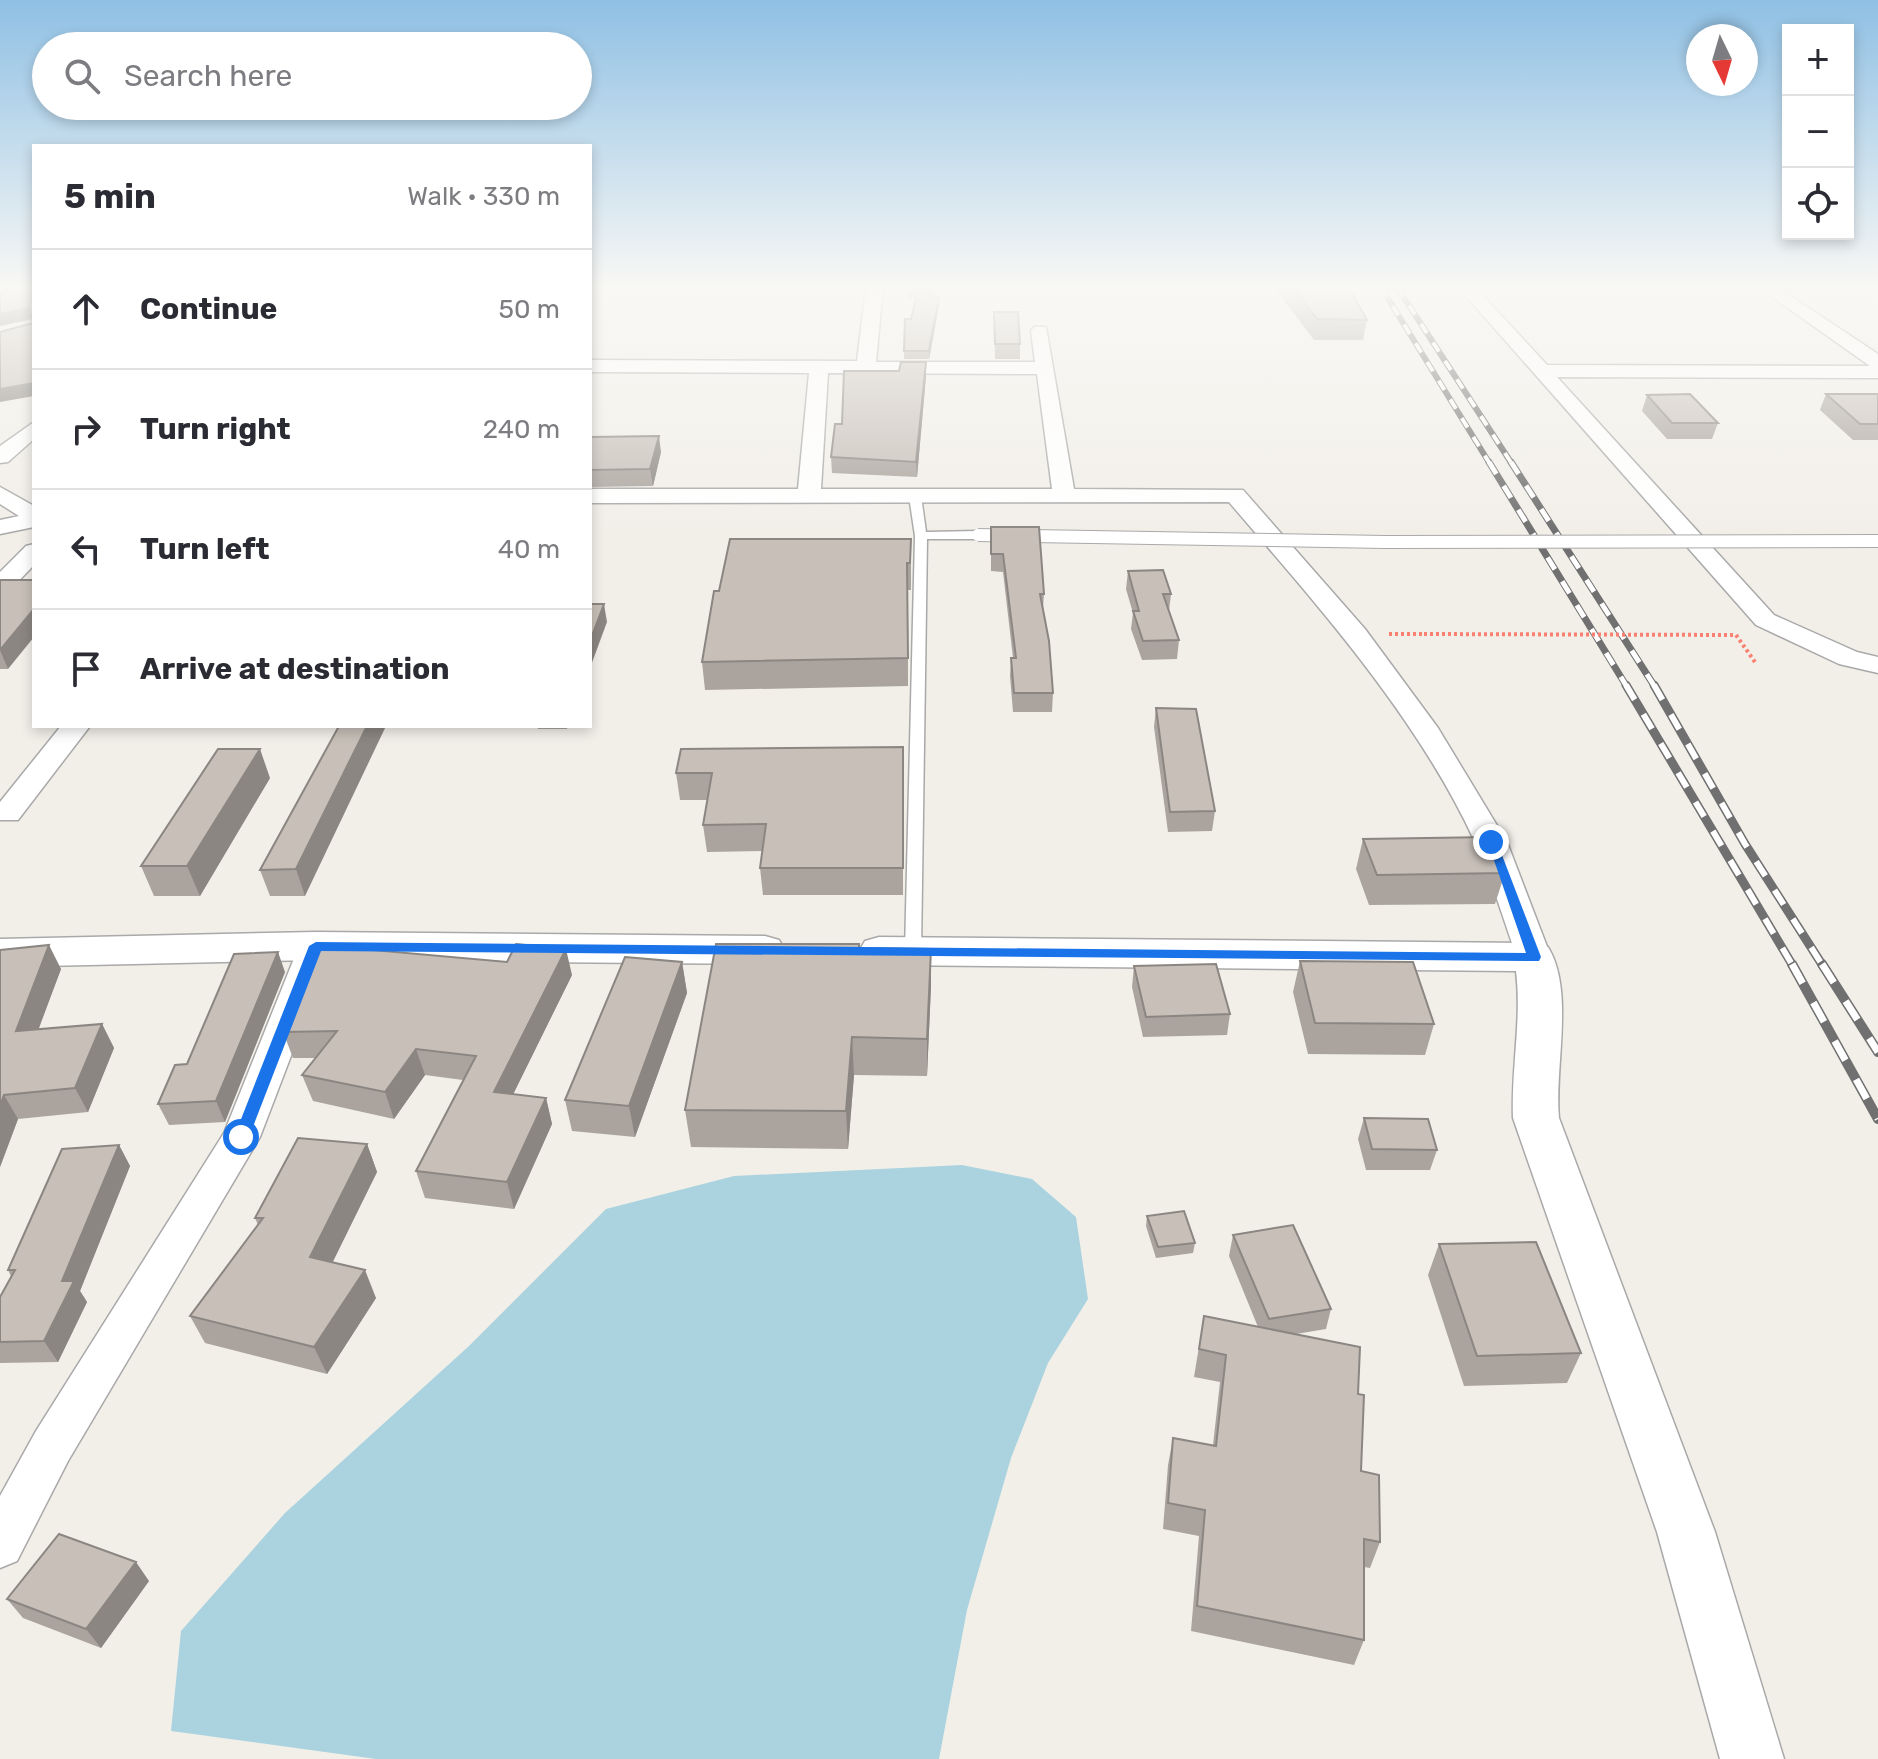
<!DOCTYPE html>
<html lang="en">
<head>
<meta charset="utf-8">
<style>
	:root { --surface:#fff; --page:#f2f2f3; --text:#2b2b33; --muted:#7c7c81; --line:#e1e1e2 }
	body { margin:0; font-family:Rubik,sans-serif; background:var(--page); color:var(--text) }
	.controls { position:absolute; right:24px; top:24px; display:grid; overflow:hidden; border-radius:0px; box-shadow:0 4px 12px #0003 }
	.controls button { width:72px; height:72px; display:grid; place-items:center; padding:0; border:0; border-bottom:2px solid var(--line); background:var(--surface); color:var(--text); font:40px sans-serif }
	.compass { position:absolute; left:1686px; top:24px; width:72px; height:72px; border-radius:50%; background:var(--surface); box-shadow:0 4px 12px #0003; rotate:175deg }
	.stop { position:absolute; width:24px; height:24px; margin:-18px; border:6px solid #1a73e8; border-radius:50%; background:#fff }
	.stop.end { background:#1a73e8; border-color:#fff; box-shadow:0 2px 8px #0008 }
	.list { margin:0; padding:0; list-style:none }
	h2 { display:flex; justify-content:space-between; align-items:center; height:104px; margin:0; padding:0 32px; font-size:34px }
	h2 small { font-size:26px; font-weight:400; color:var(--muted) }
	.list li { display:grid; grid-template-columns:52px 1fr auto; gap:24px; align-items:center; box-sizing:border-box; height:120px; padding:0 32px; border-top:2px solid var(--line) }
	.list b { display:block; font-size:30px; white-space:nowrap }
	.list em { font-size:26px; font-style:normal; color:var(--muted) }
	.icon { flex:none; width:44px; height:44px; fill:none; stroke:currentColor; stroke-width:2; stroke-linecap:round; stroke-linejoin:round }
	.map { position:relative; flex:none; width:1878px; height:1759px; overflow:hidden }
	.search { position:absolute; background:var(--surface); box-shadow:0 4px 12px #0003; left:32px; top:32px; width:560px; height:88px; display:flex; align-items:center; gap:20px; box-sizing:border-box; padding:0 28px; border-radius:44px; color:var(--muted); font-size:30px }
	.panel { position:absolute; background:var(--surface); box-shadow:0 4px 12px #0003; left:32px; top:144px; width:560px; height:584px; border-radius:0px }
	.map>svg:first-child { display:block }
</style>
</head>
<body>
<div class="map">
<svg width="1878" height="1759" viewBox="0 0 1878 1759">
	<rect width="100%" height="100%" fill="#f2efe9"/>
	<path fill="#aad3df" d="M 962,1165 L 1032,1179 L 1076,1217 L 1088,1299 L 1048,1363 L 1011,1458 L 967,1610 L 939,1759 L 376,1759 L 171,1731 L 181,1631 L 285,1513 L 469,1346 L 606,1209 L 734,1176 Z"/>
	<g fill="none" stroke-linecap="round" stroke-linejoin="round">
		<g stroke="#a9a9a9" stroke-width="3">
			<path id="service" d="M 915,493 L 921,496 L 926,532 L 978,531 L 984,535 L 978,539 L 927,539 L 921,952 L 913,958 L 905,952 L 915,536 L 909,496 Z"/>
		</g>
		<g stroke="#a9a9a9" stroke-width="3">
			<path id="minor" d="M 0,287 L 15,287 L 6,303 L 0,304 Z
				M 866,287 L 883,287 L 876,362 L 1035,362 L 1031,331 L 1034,327 L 1046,327 L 1074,489 L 1243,490 L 1365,629 L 1438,728 L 1507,842 L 1551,957 L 1546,965 L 1534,969 L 1522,965 L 1517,957 C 1503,919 1492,879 1475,842 C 1417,716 1318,606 1229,502 L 590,503 L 590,489 L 798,489 L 809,373 L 590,372 L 590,360 L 857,361 ZM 828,373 L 1037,374 L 1052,489 L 821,489 Z
				M 1458,287 L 1475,287 L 1547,365 L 1870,366 L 1758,287 L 1777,287 L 1878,354 L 1878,378 L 1557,377 L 1774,615 L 1857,652 L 1878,657 L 1878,673 L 1839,664 L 1756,625 Z
				M 34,422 L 34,439 L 8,462 L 0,463 L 0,446 Z
				M 0,487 L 34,506 L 34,527 L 0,534 L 0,520 L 19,516 L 0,504 Z
				M 34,544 L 34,565 L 9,591 L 0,593 L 0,572 L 26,546 Z
				M 61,726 L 90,726 L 18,820 L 0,820 L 0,802 Z
				M 316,935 L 328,938 L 333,946 L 260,1137 L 68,1461 L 17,1561 L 0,1568 L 0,1496 L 36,1431 L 224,1133 L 299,946 L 304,938 Z"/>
		</g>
		<g stroke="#a9a9a9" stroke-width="3">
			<path id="tertiary" d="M 316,932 L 765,936 L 779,940 L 785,950 L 779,960 L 765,964 L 316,960 L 0,967 L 0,939 Z
				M 879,937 L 1534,943 L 1548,947 C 1575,991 1554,1068 1559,1118 L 1715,1532 L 1784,1759 L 1720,1759 L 1657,1532 L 1513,1118 C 1511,1068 1522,1020 1516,971 L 879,965 L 865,961 L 859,951 L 865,941 Z"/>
		</g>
		<path stroke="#fa8072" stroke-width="4" stroke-dasharray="3 3" stroke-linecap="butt" d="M 1389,634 L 1424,634
			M 1736,635 L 1755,662"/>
		<use href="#service" fill="#fff" fill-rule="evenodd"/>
		<use href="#minor" fill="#fff" fill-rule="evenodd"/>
		<use href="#tertiary" fill="#fff" fill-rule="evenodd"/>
		<g stroke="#707070" stroke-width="6">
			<path id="rail-far3" d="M 1381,287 L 1490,464
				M 1397,287 L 1512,464"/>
		</g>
		<g stroke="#707070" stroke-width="7">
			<path id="rail-far2" d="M 1489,462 L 1627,687
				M 1511,462 L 1655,687"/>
		</g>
		<g stroke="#707070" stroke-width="9">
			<path id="rail-far1" d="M 1626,685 L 1793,966
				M 1654,685 L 1745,844 L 1823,966"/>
		</g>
		<g stroke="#707070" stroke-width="10">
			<path id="rail" d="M 1792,964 L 1878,1119
				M 1822,964 L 1878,1052"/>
		</g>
		<use href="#rail-far3" stroke="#fff" stroke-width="4" stroke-dasharray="11" stroke-linecap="butt"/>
		<use href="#rail-far2" stroke="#fff" stroke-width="5" stroke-dasharray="14" stroke-linecap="butt"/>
		<use href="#rail-far1" stroke="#fff" stroke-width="6" stroke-dasharray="17" stroke-linecap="butt"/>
		<use href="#rail" stroke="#fff" stroke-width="7" stroke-dasharray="22" stroke-linecap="butt"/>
		<g stroke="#a9a9a9" stroke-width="14" stroke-linecap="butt">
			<path id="service-bridge" d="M 978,535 L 1385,542 L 1878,541"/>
		</g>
		<path stroke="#fa8072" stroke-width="4" stroke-dasharray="3 3" stroke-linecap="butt" d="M 1424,634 L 1736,635"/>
		<use href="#service-bridge" stroke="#fff" stroke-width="12"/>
	</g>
	<path fill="#aba49e" d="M 907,287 L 933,287 L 933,296 L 939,305 L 929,359 L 904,359 L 905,319 L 911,319 L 916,298 L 908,298 Z
		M 1274,287 L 1348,287 L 1367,320 L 1363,340 L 1314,340 Z
		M 994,312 L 1020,344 L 1020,359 L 995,359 Z
		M 926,362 L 926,376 L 917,477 L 832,473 L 831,457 L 842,424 L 899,371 Z
		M 1826,394 L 1878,394 L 1878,440 L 1853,440 L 1820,410 Z
		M 1647,395 L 1718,423 L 1712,439 L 1667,439 L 1642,411 Z
		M 590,437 L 661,452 L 653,486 L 590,487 Z
		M 991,527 L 1044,594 L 1043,608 L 1053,693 L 1052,712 L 1013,712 L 1010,676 L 1011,658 L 1013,658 L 1003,572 L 991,571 Z
		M 911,539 L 911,590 L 908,590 L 908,686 L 705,690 L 702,662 L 719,591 Z
		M 1128,571 L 1171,594 L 1169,611 L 1179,640 L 1177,659 L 1142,660 L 1131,629 L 1133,613 L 1126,589 Z
		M 0,580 L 8,669 L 0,669 Z
		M 1156,708 L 1215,811 L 1212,831 L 1168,832 L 1154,727 Z
		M 339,726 L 305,896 L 270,896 L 260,870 Z
		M 537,726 L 568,726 L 567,729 L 538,729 Z
		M 903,747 L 903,895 L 763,895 L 760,868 L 762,851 L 707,852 L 703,825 L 708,800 L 680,800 L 676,773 Z
		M 270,778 L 200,896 L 154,896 L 141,866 Z
		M 1363,839 L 1505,873 L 1495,904 L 1369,905 L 1356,869 Z
		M 859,948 L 931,949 L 931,986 L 927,1076 L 854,1075 L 848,1149 L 691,1147 L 685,1110 Z
		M 0,950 L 61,969 L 38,1029 L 102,1024 L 114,1048 L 88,1112 L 18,1119 L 0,1167 Z
		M 1300,961 L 1434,1024 L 1425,1055 L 1308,1054 L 1293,992 Z
		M 682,962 L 687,993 L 635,1137 L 572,1131 L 565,1100 Z
		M 1134,966 L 1230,1014 L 1227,1035 L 1143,1037 L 1132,987 Z
		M 285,972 L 225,1122 L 169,1125 L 158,1104 Z
		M 572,975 L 513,1094 L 546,1098 L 552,1124 L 514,1209 L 425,1198 L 416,1171 L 463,1080 L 425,1075 L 394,1119 L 313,1101 L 302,1075 L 316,1058 L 293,1058 L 283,1032 Z
		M 1364,1118 L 1437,1150 L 1430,1170 L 1366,1170 L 1358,1139 Z
		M 367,1144 L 377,1172 L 332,1262 L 376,1298 L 327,1374 L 205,1343 L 190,1316 L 258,1225 L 255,1218 Z
		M 119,1145 L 130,1166 L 80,1291 L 87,1302 L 58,1362 L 0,1363 L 0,1297 L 11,1276 L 8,1270 Z
		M 1147,1216 L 1195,1243 L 1193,1253 L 1156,1258 L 1146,1226 Z
		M 1233,1235 L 1331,1309 L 1326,1329 L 1296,1334 L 1358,1394 L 1361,1471 L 1380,1542 L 1370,1568 L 1364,1567 L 1364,1640 L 1354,1665 L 1191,1631 L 1199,1536 L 1163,1529 L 1168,1465 L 1173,1438 L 1213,1445 L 1220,1382 L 1194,1377 L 1204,1316 L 1258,1327 L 1229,1256 Z
		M 1439,1244 L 1581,1353 L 1567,1383 L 1464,1386 L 1428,1275 Z
		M 149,1581 L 101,1648 L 23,1618 L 7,1599 Z"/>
	<path fill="#8b8681" d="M 939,297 L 939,305 L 929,359 L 929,351 Z
		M 29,308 L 33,319 L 0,326 L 0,314 Z
		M 926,362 L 926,376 L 917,477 L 916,462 Z
		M 34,383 L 34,396 L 0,402 L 0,389 Z
		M 659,436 L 661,452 L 653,486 L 650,469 Z
		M 604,604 L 607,622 L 590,668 L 590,641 Z
		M 34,609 L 34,637 L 8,669 L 0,650 Z
		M 367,726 L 386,726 L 305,896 L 296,869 Z
		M 260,749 L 270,778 L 200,896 L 187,866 Z
		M 49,945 L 61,969 L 29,1055 L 16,1031 Z
		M 566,949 L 572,975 L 501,1119 L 494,1092 Z
		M 931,949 L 931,986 L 927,1076 L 927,1039 Z
		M 278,952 L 285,972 L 225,1122 L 216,1101 Z
		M 682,962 L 687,993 L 635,1137 L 629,1106 Z
		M 102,1024 L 114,1048 L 88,1112 L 75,1088 Z
		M 852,1037 L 854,1075 L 848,1149 L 846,1111 Z
		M 416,1049 L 425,1075 L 394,1119 L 385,1092 Z
		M 4,1095 L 18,1119 L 0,1167 L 0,1106 Z
		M 546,1098 L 552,1124 L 514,1209 L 507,1182 Z
		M 367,1144 L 377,1172 L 322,1284 L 310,1257 Z
		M 119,1145 L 130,1166 L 80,1291 L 87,1302 L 58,1362 L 44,1341 L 62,1281 Z
		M 365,1270 L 376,1298 L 327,1374 L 314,1347 Z
		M 136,1562 L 149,1581 L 101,1648 L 86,1629 Z"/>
	<path fill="#c7bfb8" stroke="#8b8681" stroke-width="2" d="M 7,287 L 34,287 L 34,383 L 0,389 L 0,332 L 33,323 L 29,308 L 0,314 L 0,294 L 2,295 Z
		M 908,287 L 933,287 L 933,290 L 908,290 Z
		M 1292,287 L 1348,287 L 1367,320 L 1317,319 Z
		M 917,293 L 939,297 L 929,351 L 904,351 L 905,319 L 911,319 Z
		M 994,312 L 1018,312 L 1020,344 L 995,344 Z
		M 901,362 L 926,362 L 916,462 L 831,457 L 835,424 L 842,424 L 844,371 L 899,371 Z
		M 1690,394 L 1718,423 L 1672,423 L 1647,395 Z
		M 1826,394 L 1878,394 L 1878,424 L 1860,424 Z
		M 659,436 L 650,469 L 590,470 L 590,437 Z
		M 991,527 L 1039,527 L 1044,594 L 1040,594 L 1049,641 L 1053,693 L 1014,693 L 1011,658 L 1016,658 L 1003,554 L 991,554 Z
		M 730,539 L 911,539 L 910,563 L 907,563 L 908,658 L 702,662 L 714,591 L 719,591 Z
		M 1163,570 L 1171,594 L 1163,594 L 1179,640 L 1143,641 L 1133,611 L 1139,611 L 1128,571 Z
		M 0,580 L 34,580 L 34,609 L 0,650 Z
		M 590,604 L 604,604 L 590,641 Z
		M 1156,708 L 1196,709 L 1215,811 L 1170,812 Z
		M 339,726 L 367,726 L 296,869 L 260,870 Z
		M 903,747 L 903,868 L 760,868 L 766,824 L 703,825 L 712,773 L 676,773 L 681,749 Z
		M 218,749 L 260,749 L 187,866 L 141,866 Z
		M 1491,837 L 1505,873 L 1377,875 L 1363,839 Z
		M 516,944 L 566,949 L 494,1092 L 546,1098 L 507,1182 L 416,1171 L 476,1056 L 416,1049 L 385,1092 L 302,1075 L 337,1031 L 283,1032 L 317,945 L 507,962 Z
		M 716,944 L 859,944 L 859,948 L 931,949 L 927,1039 L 852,1037 L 846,1111 L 685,1110 Z
		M 49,945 L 16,1031 L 102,1024 L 75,1088 L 4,1095 L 0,1106 L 0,950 Z
		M 278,952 L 216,1101 L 158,1104 L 175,1065 L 187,1064 L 234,954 Z
		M 625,957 L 682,962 L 629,1106 L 565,1100 Z
		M 1300,961 L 1413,962 L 1434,1024 L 1315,1023 Z
		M 1216,964 L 1230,1014 L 1146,1017 L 1134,966 Z
		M 1364,1118 L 1428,1119 L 1437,1150 L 1372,1149 Z
		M 298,1138 L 367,1144 L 310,1257 L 365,1270 L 314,1347 L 190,1316 L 263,1218 L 255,1218 Z
		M 119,1145 L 62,1281 L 74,1281 L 44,1341 L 0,1342 L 0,1297 L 15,1270 L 8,1270 L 62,1149 Z
		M 1184,1211 L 1195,1243 L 1158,1247 L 1147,1216 Z
		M 1293,1225 L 1331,1309 L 1269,1319 L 1233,1235 Z
		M 1536,1242 L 1581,1353 L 1477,1356 L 1439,1244 Z
		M 1204,1316 L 1360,1347 L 1358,1394 L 1364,1395 L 1361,1471 L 1379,1475 L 1380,1542 L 1364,1539 L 1364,1640 L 1197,1606 L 1205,1510 L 1168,1503 L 1173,1438 L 1216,1446 L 1226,1355 L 1199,1349 Z
		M 59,1534 L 136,1562 L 86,1629 L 7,1599 Z"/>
	<linearGradient id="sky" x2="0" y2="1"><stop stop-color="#8fc0e4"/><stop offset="0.54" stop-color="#f9f8f5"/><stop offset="1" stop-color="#f9f8f5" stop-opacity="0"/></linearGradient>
	<rect width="1878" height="533" fill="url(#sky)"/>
	<path fill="#1a73e8" d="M 1487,840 L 1497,842 L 1541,957 L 1539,961 L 321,951 L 249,1137 L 241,1143 L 234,1137 L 309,946 L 316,942 L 1526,953 Z"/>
</svg>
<div class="controls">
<button>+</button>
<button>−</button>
<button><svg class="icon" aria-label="locate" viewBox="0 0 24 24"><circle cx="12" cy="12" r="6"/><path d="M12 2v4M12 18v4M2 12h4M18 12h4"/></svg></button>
</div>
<svg class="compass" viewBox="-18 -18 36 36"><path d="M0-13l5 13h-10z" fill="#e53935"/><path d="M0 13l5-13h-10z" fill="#7c7c81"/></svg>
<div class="stop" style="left:241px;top:1137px"></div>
<div class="stop end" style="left:1491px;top:842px"></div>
<div class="search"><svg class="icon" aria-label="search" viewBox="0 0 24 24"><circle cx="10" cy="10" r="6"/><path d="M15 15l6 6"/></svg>Search here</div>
<section class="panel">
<h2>5 min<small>Walk · 330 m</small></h2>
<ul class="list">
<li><svg class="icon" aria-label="ahead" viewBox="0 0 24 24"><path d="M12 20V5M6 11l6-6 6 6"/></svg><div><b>Continue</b></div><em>50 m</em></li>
<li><svg class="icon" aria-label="right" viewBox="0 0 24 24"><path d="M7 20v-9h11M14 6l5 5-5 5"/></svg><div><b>Turn right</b></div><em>240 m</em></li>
<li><svg class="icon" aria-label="left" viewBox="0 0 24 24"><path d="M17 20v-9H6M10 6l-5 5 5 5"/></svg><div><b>Turn left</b></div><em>40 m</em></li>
<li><svg class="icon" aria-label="arrive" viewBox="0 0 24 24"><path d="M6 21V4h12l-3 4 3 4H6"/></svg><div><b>Arrive at destination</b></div></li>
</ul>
</section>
</div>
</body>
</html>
